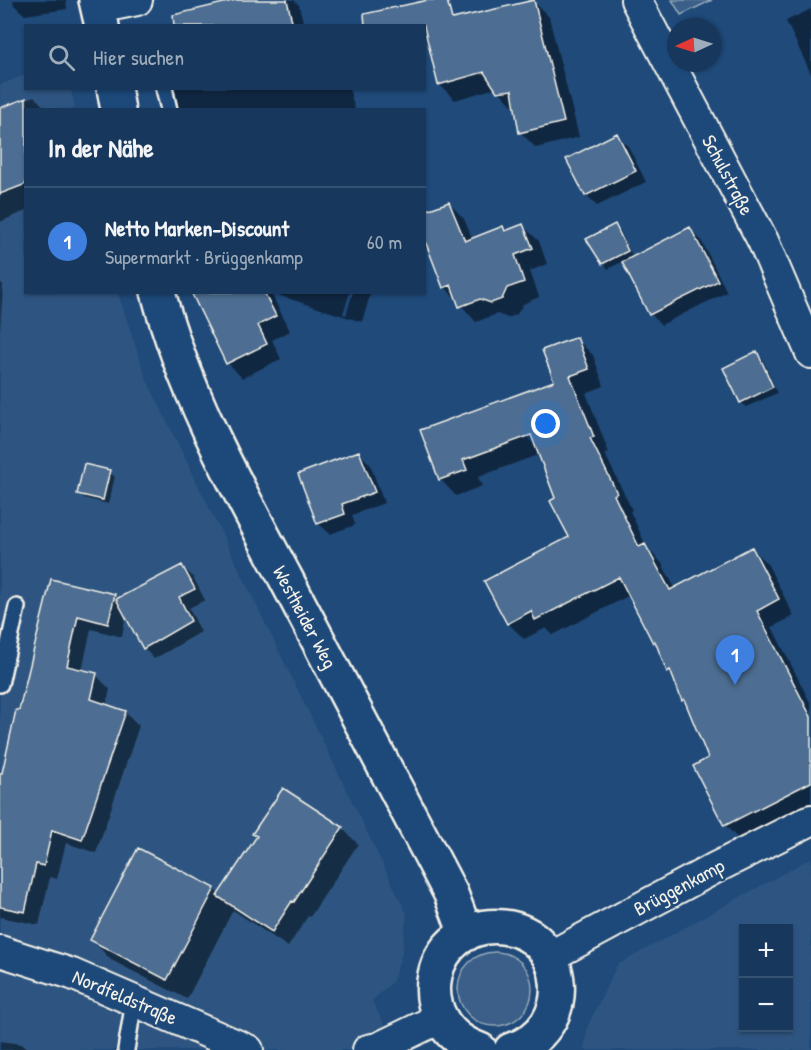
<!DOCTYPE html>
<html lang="de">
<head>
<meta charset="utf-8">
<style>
	:root { --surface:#17385c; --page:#244365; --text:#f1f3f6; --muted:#9eacbb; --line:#365272; --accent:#bca0f2 }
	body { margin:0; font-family:"Patrick Hand",sans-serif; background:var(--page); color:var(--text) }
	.controls { position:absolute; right:18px; bottom:18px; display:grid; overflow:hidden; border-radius:0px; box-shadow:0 2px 4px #0004 }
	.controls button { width:54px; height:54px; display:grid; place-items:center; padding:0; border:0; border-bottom:2px solid var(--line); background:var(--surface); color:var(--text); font:30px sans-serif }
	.compass { position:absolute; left:667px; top:18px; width:54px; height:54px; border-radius:50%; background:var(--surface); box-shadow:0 2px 4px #0004; rotate:266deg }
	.you { position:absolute; left:546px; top:424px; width:21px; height:21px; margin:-15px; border:4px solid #fff; border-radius:50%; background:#1a73e8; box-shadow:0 0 0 9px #1a73e833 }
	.badge { display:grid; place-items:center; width:39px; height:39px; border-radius:50%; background:var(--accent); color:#fff; font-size:20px; font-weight:700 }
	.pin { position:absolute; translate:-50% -50px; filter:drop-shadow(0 2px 3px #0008) }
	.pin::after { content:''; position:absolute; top:32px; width:21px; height:18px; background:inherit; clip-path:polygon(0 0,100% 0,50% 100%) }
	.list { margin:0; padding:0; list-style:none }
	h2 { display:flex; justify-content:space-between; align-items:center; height:78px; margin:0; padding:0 24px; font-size:26px }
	h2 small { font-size:20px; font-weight:400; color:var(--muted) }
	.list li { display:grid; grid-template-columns:39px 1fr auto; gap:18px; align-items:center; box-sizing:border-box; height:108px; padding:0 24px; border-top:2px solid var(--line) }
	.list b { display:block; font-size:22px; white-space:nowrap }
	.list p { margin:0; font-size:20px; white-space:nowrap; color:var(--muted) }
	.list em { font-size:20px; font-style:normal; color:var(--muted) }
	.icon { flex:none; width:33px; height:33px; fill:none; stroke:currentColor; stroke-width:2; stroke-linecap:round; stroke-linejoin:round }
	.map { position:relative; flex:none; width:811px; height:1050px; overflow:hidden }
	.search { position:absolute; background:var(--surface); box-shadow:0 2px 4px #0004; left:24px; top:24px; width:402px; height:66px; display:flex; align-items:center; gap:15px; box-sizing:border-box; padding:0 21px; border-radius:0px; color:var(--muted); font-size:22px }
	.panel { position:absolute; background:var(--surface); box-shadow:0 2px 4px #0004; left:24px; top:108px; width:402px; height:186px; border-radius:0px }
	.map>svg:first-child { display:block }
</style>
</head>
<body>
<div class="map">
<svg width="811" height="1050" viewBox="0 0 811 1050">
	<rect width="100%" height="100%" fill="#1f4a7a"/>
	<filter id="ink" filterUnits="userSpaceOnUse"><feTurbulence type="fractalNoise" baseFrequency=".0167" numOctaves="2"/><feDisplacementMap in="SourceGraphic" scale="12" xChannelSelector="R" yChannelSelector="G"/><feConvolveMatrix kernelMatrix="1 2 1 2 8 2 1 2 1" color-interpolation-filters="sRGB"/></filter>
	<g filter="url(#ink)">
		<path fill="#2d5581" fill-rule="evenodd" d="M 25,75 L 26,88 L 71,89 L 75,109 L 26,110 L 26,292 L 118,293 L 146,378 L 407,914 L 402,953 L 393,981 L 372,1001 L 398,1050 L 0,1050 L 0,85 Z
			M 811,858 L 811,1050 L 584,1050 L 588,1025 L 617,965 ZM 744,928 L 788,928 L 788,1028 L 744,1028 Z"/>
		<path fill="#3a5f88" stroke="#97a8b8" stroke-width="1.5" d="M 672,0 L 712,0 L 681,15 Z
			M458 989a37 37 0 1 1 74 0a37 37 0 1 1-74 0Z"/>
		<path fill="#0007" d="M 13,0 L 66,0 L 67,9 L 25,15 L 14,5 Z
			M 243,0 L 294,0 L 299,5 L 304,26 L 192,26 Z
			M 533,1 L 549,17 L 579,137 L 536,148 L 520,132 L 516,107 L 514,107 L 496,88 L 455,100 L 439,84 Z
			M 811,9 L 811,74 L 786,21 Z
			M 175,88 L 349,88 L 355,110 L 179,110 Z
			M 34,96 L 47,110 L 26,110 L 26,211 L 0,222 L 0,110 Z
			M 617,135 L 628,146 L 646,182 L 597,206 L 586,196 L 568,159 Z
			M 449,203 L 464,219 L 473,240 L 503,228 L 506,232 L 523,226 L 539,241 L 547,264 L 530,271 L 539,297 L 523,304 L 517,314 L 508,318 L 497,314 L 476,322 L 445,287 Z
			M 614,226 L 620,231 L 633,258 L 690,229 L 701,240 L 727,292 L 661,325 L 651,314 L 623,261 L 608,269 L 588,239 Z
			M 0,282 L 3,285 L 0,332 Z
			M 196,292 L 350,292 L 343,314 L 346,315 L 353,292 L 371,292 L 362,322 L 271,293 L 290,331 L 272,340 L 281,359 L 242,378 L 228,363 Z
			M 576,339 L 593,355 L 604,386 L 586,393 L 609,453 L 605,454 L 632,510 L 630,511 L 647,548 L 661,562 L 675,588 L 752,549 L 768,565 L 794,616 L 772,627 L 811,704 L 811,806 L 741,842 L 725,825 L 695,766 L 710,758 L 689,705 L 683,700 L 674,676 L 668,671 L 658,646 L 654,642 L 630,595 L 553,635 L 546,628 L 524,639 L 508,623 L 571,538 L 540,454 L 478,477 L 482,486 L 456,496 L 440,479 L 556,382 Z
			M 756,353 L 762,358 L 777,393 L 746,407 L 741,402 Z
			M 359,453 L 370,464 L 384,503 L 352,515 L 355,525 L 330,534 L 319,524 L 300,475 Z
			M 109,472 L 115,477 L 108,504 L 84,498 L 79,493 Z
			M 182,566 L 193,577 L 205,600 L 189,608 L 201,632 L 154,659 L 144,648 L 126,615 L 122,637 L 91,629 L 82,671 L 96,675 L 110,689 L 106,706 L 125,712 L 139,726 L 96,853 L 66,843 L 57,879 L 50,877 L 39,925 L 0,917 L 0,795 L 52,581 L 114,595 L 118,599 Z
			M 283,790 L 342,828 L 358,844 L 310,917 L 308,916 L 288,947 L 233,910 L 187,999 L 111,960 L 92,940 L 214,889 L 219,895 L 258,837 Z
			M 0,1041 L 22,1044 L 28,1050 L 0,1050 Z"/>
		<path fill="#4d6e92" stroke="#f4f1e8" stroke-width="1.5" d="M 236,0 L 287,0 L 293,26 L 174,26 L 173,15 Z
			M 428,0 L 447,0 L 452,19 L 534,0 L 564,122 L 519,133 L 512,90 L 497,92 L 484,72 L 438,85 L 424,26 L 365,26 L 364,14 Z
			M 26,98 L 26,184 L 0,194 L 0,108 Z
			M 617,133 L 636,171 L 585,196 L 566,159 Z
			M 449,202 L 465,241 L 503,226 L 505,231 L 523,224 L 533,248 L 515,255 L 524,282 L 507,288 L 502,299 L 491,303 L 480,299 L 459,307 L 451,285 L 443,288 L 424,238 L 424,211 Z
			M 615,224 L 628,251 L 602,264 L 586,239 Z
			M 690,227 L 718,281 L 649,315 L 622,262 Z
			M 191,292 L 264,292 L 276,316 L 258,325 L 267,344 L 226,364 Z
			M 577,337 L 589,369 L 570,376 L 594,437 L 590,438 L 617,493 L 614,495 L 639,547 L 645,544 L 670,590 L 752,547 L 779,599 L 757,611 L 811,717 L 811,782 L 724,826 L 693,766 L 708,758 L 684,699 L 682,701 L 670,670 L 667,672 L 655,641 L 653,643 L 619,577 L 535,620 L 531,611 L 507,624 L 484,581 L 569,537 L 550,501 L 555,498 L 531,435 L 463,460 L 467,470 L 439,480 L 420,430 L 554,381 L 542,350 Z
			M 757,351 L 773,387 L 740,403 L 723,368 Z
			M 359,451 L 375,492 L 342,504 L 345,514 L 317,524 L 298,474 Z
			M 84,464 L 110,470 L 103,500 L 77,494 Z
			M 182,565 L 195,589 L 179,597 L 191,621 L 143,649 L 116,599 Z
			M 51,579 L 115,594 L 108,624 L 78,616 L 67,666 L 97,673 L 91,699 L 126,711 L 82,840 L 52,830 L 44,866 L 36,864 L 25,912 L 0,907 L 0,773 L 2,773 L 16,710 L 19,710 Z
			M 283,788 L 343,827 L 294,902 L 292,901 L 272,932 L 217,896 L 257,836 L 252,834 Z
			M 138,848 L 215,888 L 167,980 L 90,940 Z"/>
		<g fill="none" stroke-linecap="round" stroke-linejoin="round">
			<g stroke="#f4f1e8" stroke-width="20">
				<path id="service" d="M 164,88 L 169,110
					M 0,684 L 17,607
					M 126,1050 L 134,1001"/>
			</g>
			<g stroke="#f4f1e8" stroke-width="34">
				<path id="minor" d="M 636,0 L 763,241 L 811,353
					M 98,8 L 137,0
					M 0,951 L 72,974 L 248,1050
					M 549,957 L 715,868 L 811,820
					M 368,1050 L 378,1048 L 440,1018"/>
			</g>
			<g stroke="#f4f1e8" stroke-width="38">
				<path id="primary" d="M 96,0 L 102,26
					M 114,88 L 118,110
					M 158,292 C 185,394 237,487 286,579 C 341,684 396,789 451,894 L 466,934
					M 480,1050 C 404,1024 428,919 503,927 C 570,934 578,1030 511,1050"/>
			</g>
			<use href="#service" stroke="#1f4a7a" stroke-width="15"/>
			<use href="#minor" stroke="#1f4a7a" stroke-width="30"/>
			<use href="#primary" stroke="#1f4a7a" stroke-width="33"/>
		</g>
	</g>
	<g text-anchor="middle" stroke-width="5" stroke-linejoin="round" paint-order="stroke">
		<g font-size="20" fill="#f4f1e8" stroke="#1f4a7a">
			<text transform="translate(728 175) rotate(62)" y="7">Schulstraße</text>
			<text transform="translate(305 617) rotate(62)" y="7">Westheider Weg</text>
			<text transform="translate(679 887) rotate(-28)" y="7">Brüggenkamp</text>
			<text transform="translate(125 997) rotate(23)" y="7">Nordfeldstraße</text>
		</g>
	</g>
</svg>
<div class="controls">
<button>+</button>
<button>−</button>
</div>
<svg class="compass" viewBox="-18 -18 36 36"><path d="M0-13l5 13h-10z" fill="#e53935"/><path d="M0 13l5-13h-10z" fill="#9eacbb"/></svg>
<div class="you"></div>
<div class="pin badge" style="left:735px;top:685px;background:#3f7fe0">1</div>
<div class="search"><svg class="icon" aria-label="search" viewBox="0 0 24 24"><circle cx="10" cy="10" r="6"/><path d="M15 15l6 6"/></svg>Hier suchen</div>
<section class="panel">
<h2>In der Nähe<small></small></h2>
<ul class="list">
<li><span class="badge" style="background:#3f7fe0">1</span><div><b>Netto Marken-Discount</b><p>Supermarkt · Brüggenkamp</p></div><em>60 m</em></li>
</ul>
</section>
</div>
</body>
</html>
